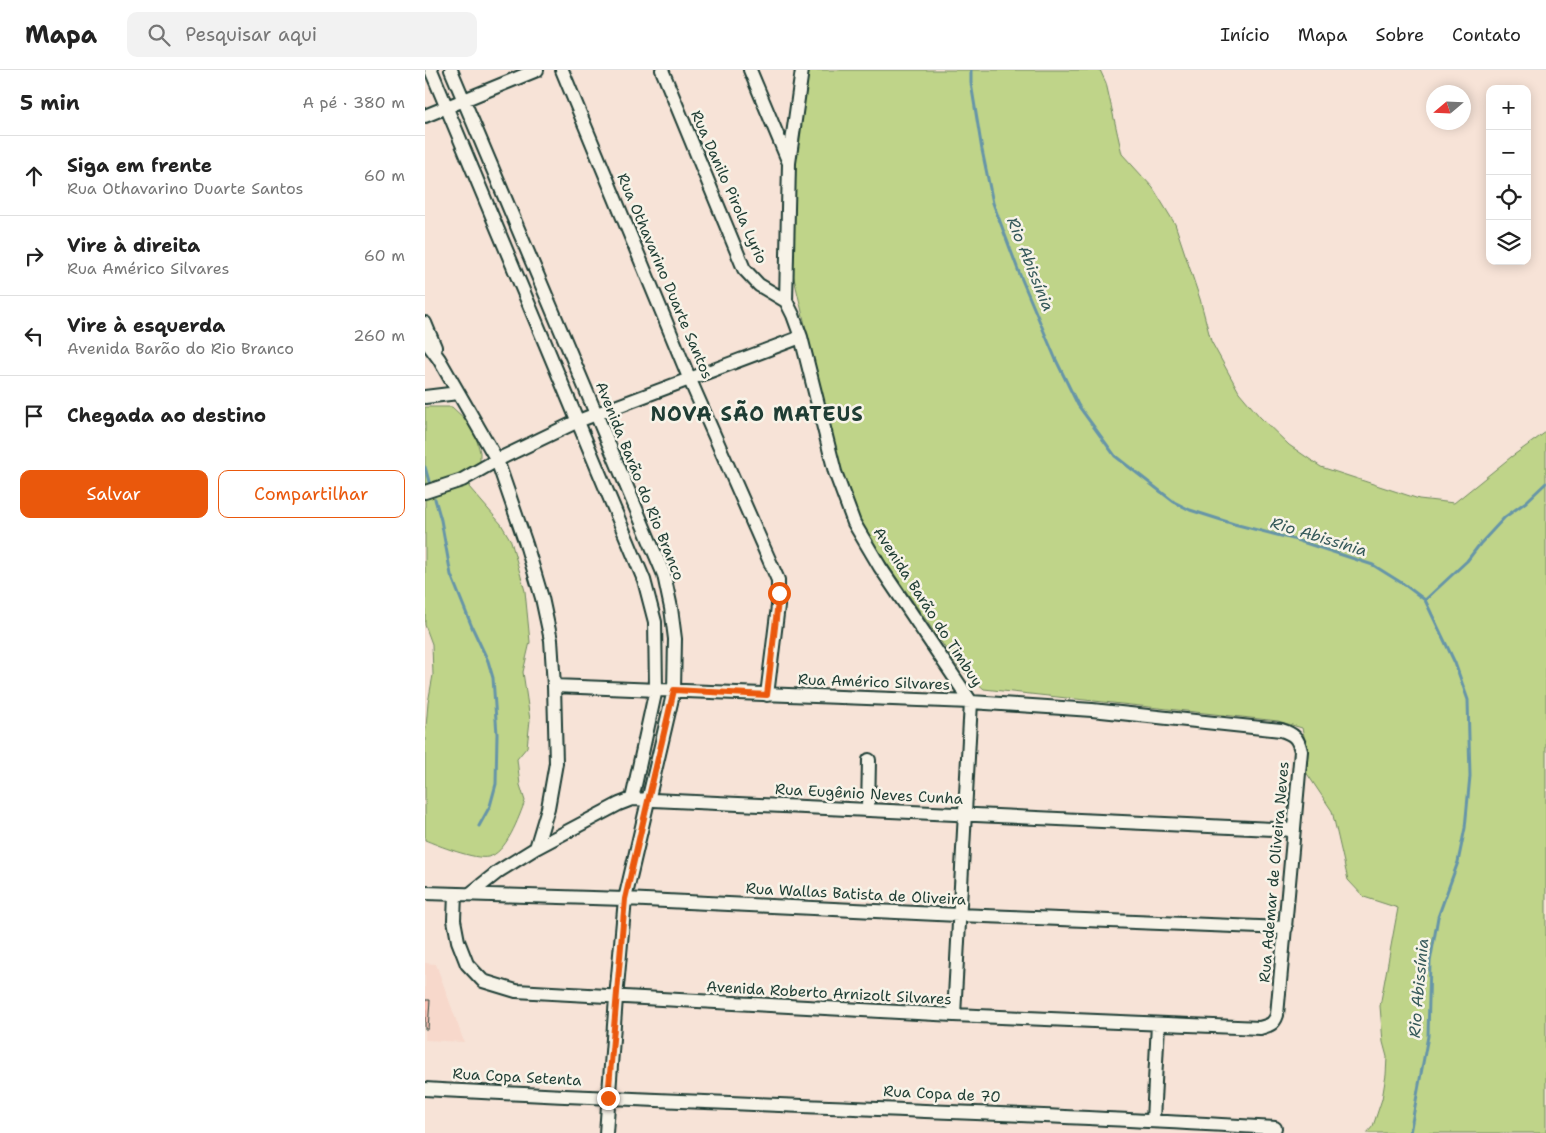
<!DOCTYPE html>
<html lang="pt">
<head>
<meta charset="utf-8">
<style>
	:root { --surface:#fff; --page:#f2f2f2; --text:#222; --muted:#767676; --line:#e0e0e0; --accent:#ea580c }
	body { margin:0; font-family:"Shantell Sans",sans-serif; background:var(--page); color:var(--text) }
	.controls { position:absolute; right:15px; top:15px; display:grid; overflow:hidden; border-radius:10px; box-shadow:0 2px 12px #0003 }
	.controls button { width:45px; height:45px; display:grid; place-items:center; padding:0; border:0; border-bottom:1px solid var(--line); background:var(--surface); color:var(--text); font:25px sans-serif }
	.compass { position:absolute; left:1001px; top:15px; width:45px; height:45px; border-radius:50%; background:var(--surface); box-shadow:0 2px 12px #0003; rotate:251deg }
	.stop { position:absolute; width:15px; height:15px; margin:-11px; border:4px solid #ea580c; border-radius:50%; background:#fff }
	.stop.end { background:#ea580c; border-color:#fff; box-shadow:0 1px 5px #0008 }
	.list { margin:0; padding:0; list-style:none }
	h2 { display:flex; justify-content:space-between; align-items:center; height:65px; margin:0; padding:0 20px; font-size:21px }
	h2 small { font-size:16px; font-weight:400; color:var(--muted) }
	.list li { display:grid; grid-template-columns:32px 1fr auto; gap:15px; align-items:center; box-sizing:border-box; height:80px; padding:0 20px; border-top:1px solid var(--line) }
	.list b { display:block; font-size:19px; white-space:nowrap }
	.list p { margin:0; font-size:16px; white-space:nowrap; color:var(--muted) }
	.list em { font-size:16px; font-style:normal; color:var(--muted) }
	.actions { display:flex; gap:10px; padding:15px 20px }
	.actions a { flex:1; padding:11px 0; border:1px solid var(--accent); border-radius:10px; text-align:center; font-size:18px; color:var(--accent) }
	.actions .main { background:var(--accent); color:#fff }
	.icon { flex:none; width:28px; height:28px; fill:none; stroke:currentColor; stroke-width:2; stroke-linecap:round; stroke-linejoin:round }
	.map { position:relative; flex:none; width:1121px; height:1063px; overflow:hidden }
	header { display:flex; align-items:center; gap:30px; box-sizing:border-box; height:70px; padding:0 25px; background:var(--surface); border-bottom:1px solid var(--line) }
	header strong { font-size:24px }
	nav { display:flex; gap:28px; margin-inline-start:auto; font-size:18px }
	.search { width:350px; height:45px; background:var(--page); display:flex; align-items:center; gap:12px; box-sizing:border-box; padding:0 18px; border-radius:10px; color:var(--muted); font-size:19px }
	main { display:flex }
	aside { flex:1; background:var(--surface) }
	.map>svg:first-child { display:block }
</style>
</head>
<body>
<header>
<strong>Mapa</strong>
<div class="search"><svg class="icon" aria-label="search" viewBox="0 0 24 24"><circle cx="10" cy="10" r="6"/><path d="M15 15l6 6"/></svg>Pesquisar aqui</div>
<nav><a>Início</a><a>Mapa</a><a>Sobre</a><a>Contato</a></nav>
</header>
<main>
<aside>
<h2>5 min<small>A pé · 380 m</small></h2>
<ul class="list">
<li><svg class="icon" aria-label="ahead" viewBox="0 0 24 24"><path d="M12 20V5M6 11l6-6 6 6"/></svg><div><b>Siga em frente</b><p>Rua Othavarino Duarte Santos</p></div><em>60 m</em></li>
<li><svg class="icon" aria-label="right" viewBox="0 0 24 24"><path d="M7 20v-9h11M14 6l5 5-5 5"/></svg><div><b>Vire à direita</b><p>Rua Américo Silvares</p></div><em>60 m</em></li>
<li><svg class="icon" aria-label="left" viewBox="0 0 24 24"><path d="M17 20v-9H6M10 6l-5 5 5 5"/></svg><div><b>Vire à esquerda</b><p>Avenida Barão do Rio Branco</p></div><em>260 m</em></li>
<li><svg class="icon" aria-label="arrive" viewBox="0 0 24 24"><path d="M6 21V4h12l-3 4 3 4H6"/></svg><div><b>Chegada ao destino</b></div></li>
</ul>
<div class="actions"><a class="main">Salvar</a><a>Compartilhar</a></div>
</aside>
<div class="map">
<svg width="1121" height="1063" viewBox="0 0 1121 1063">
	<rect width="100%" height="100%" fill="#f7e3d7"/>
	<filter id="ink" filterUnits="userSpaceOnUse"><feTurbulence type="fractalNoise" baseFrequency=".02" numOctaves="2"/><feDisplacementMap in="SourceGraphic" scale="10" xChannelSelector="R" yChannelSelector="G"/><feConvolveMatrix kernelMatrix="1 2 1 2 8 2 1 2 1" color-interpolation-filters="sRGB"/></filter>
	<g filter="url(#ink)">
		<path fill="#f7d8cb" d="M 0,893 L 11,894 L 39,972 L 0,970 Z"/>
		<path fill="#bfd489" stroke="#6f885e" d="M 381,0 L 675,0 L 681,13 L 697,84 L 728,118 L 750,154 L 775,229 L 786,271 L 814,322 L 835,347 L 864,375 L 896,397 L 994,429 L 1029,433 L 1086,387 L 1121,362 L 1121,1063 L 942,1063 L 948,1056 L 957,1029 L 961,1005 L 962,987 L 958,972 L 955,936 L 973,838 L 939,827 L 923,810 L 907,741 L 881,702 L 882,678 L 877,658 L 853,651 L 559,619 L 534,598 L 443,466 L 424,429 L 414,398 L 368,204 L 367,121 Z
			M 0,337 L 27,337 L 41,350 L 50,363 L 55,382 L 55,391 L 49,401 L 44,417 L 76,454 L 86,471 L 100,521 L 105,572 L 98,602 L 105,650 L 102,677 L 92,689 L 95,715 L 100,731 C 94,747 81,784 63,787 C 50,790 12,775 0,770 L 0,669 L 3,633 L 8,605 L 7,574 L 0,555 Z"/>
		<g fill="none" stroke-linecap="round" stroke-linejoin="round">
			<path stroke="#6695a8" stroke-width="3" d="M 546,0 L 546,13 L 557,80 L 568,133 L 595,205 L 631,290 L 653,335 L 690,386 L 749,432 L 765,440 L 809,454 L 868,469 L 948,495 L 980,515 L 1000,530 L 1030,593 L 1043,630 L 1045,706 L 1040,758 L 1033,792 L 1013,847 L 1005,892 L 1003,966 L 985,1063
				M 0,397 L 5,415
				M 10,429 L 16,450 L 26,505 L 47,557 L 63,591 L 68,608 L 72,664 L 71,714 L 65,736 L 54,756
				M 1000,530 L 1042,491 L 1055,474 L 1080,447 L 1101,432 L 1121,413"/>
		</g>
		<path fill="#f7bdb0" stroke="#1f3d34" d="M 0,930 L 5,930 L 3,959 L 0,959 Z"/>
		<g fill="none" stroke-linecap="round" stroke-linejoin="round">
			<g stroke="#1f3d34" stroke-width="16">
				<path id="street" d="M 6,0 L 219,510 L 230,552 L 231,619 L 207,729
					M 26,0 L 239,505 L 246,538 L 250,569 L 249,620 L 200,829 L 191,928 L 181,1063
					M 137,0 L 265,310 L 353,510 L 353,536 L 342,625
					M 237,0 L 319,199 L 334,215 L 361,231
					M 325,0 L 364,93 L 361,231 L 368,245 L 376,267 L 410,402 L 429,453 L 455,497 L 546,632 L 529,945
					M 0,46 L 112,0
					M 364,93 L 377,0
					M 0,253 L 10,277
					M 0,270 L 14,289 L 72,390 L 101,474 L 117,528 L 126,570 L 129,616 L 131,693 L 123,738 L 111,778
					M 0,327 L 33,323
					M 0,422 L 37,410 L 72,390 L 153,351 L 376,267
					M 443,740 L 444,690
					M 0,823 L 200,829 L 533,845 L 861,858
					M 30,824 L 29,850 L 33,871 L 42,894 L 58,911 L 91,921 L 529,945 L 835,958 C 845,955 849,954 852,945 L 876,681 C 873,668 869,664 856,660 L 667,640 L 546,632 L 129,616
					M 45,824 L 74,801 L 111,778 L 194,734 L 207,729 L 869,760
					M 0,1019 C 283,1035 567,1040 850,1058
					M 728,1050 L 733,954"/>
			</g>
			<use href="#street" stroke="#f7f3e8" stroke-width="12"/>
		</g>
	</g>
	<g fill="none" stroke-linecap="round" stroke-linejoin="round" filter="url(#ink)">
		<path stroke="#ea580c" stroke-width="6" d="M 183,1028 L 200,829 L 249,620 L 342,625 L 354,523"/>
	</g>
	<g text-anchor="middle" stroke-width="5" stroke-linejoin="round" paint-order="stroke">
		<g font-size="15" fill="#1f3d34" stroke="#f7f3e8">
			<text transform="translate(304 117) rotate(66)" y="5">Rua Danilo Pirola Lyrio</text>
			<text transform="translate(240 206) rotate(67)" y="5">Rua Othavarino Duarte Santos</text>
			<text transform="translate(215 411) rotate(68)" y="5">Avenida Barão do Rio Branco</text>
			<text transform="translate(503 537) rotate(57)" y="5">Avenida Barão do Timbuy</text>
			<text transform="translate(449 612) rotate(2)" y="5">Rua Américo Silvares</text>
			<text transform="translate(444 724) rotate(3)" y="5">Rua Eugênio Neves Cunha</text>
			<text transform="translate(849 802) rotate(-85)" y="5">Rua Ademar de Oliveira Neves</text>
			<text transform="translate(431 824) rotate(3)" y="5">Rua Wallas Batista de Oliveira</text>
			<text transform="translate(404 923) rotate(3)" y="5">Avenida Roberto Arnizolt Silvares</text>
			<text transform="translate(92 1007) rotate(3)" y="5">Rua Copa Setenta</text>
			<text transform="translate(517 1024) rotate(3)" y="5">Rua Copa de 70</text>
		</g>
		<g font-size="16" font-style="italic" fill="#375a5b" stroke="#f7f3e8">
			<text transform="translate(606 194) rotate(68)" y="6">Rio Abissínia</text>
			<text transform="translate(894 466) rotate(17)" y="6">Rio Abissínia</text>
			<text transform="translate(993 918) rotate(-85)" y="6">Rio Abissínia</text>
		</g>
		<g font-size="20" font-weight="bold" letter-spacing="1" fill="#1f3d34" stroke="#f7f3e8">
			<text x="332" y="351">NOVA SÃO MATEUS</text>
		</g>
	</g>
</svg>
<div class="controls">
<button>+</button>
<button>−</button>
<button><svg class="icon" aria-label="locate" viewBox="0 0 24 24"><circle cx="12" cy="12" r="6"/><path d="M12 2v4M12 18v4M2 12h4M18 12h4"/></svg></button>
<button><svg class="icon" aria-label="layers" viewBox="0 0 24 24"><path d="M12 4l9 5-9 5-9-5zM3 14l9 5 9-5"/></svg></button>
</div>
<svg class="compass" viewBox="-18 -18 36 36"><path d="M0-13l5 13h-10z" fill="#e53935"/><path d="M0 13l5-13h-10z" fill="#767676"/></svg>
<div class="stop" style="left:354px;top:523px"></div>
<div class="stop end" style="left:183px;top:1028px"></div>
</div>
</main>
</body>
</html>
